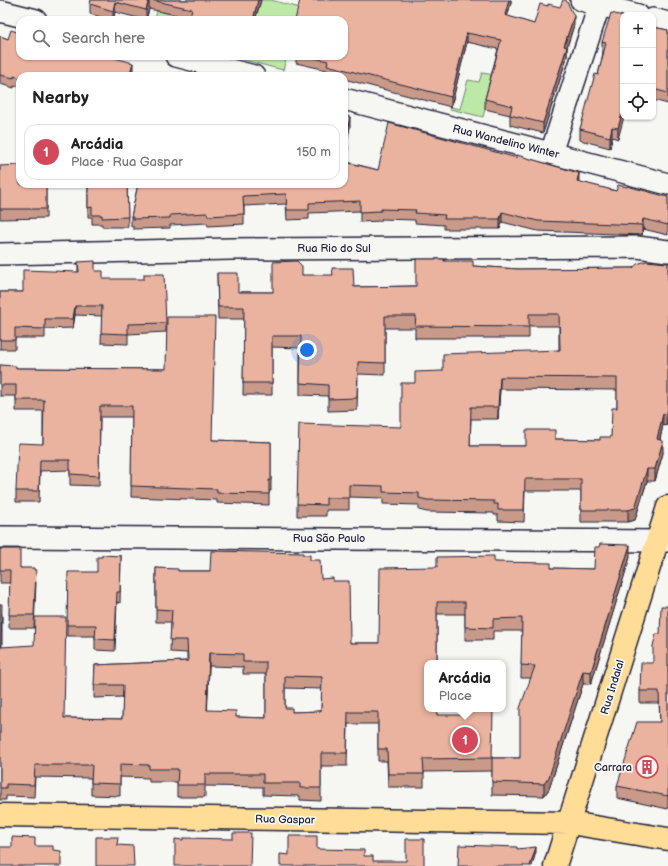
<!DOCTYPE html>
<html lang="en">
<head>
<meta charset="utf-8">
<style>
	:root { --surface:#fff; --page:#f6f6f6; --text:#222; --muted:#767676; --line:#e0e0e0; --accent:#d1495b }
	body { margin:0; font-family:"Balsamiq Sans",sans-serif; background:var(--page); color:var(--text) }
	.controls { position:absolute; right:12px; top:12px; display:grid; overflow:hidden; border-radius:8px; box-shadow:0 1px 3px #0004 }
	.controls button { width:36px; height:36px; display:grid; place-items:center; padding:0; border:0; border-bottom:1px solid var(--line); background:var(--surface); color:var(--text); font:20px sans-serif }
	.you { position:absolute; left:307px; top:350px; width:14px; height:14px; margin:-10px; border:3px solid #fff; border-radius:50%; background:#1a73e8; box-shadow:0 0 0 6px #1a73e833 }
	.badge { display:grid; place-items:center; width:26px; height:26px; border-radius:50%; background:var(--accent); color:#fff; font-size:13px; font-weight:700 }
	.pin { position:absolute; translate:-50% -50%; border:2px solid #fff; box-shadow:0 1px 4px #0006 }
	.popup { position:absolute; left:424px; top:660px; width:82px; height:52px; box-sizing:border-box; display:grid; place-content:center; border-radius:8px; background:var(--surface); filter:drop-shadow(0 1px 3px #0005); font-size:13px; white-space:nowrap; color:var(--muted) }
	.popup b { font-size:15px; color:var(--text) }
	.popup::after { content:''; position:absolute; left:50%; top:100%; margin-left:-8px; border:8px solid transparent; border-top-color:var(--surface) }
	.list { margin:0; padding:0; list-style:none }
	h2 { display:flex; justify-content:space-between; align-items:center; height:52px; margin:0; padding:0 16px; font-size:17px }
	h2 small { font-size:13px; font-weight:400; color:var(--muted) }
	.list li { display:grid; grid-template-columns:26px 1fr auto; gap:12px; align-items:center; box-sizing:border-box; height:56px; margin:0 8px 8px; padding:0 8px; border:1px solid var(--line); border-radius:12px }
	.list b { display:block; font-size:15px; white-space:nowrap }
	.list p { margin:0; font-size:13px; white-space:nowrap; color:var(--muted) }
	.list em { font-size:13px; font-style:normal; color:var(--muted) }
	.icon { flex:none; width:22px; height:22px; fill:none; stroke:currentColor; stroke-width:2; stroke-linecap:round; stroke-linejoin:round }
	.map { position:relative; flex:none; width:668px; height:866px; overflow:hidden }
	.search { position:absolute; background:var(--surface); box-shadow:0 1px 3px #0004; left:16px; top:16px; width:332px; height:44px; display:flex; align-items:center; gap:10px; box-sizing:border-box; padding:0 14px; border-radius:12px; color:var(--muted); font-size:15px }
	.panel { position:absolute; background:var(--surface); box-shadow:0 1px 3px #0004; left:16px; top:72px; width:332px; height:116px; border-radius:12px }
	.map>svg:first-child { display:block }
</style>
</head>
<body>
<div class="map">
<svg width="668" height="866" viewBox="0 0 668 866">
	<rect width="100%" height="100%" fill="#f6f6f2"/>
	<filter id="ink" filterUnits="userSpaceOnUse"><feTurbulence type="fractalNoise" baseFrequency=".025" numOctaves="2"/><feDisplacementMap in="SourceGraphic" scale="8" xChannelSelector="R" yChannelSelector="G"/><feConvolveMatrix kernelMatrix="1 2 1 2 8 2 1 2 1" color-interpolation-filters="sRGB"/></filter>
	<g filter="url(#ink)">
		<path fill="#bde9a6" stroke="#708670" d="M 196,0 L 190,20 L 155,20 L 157,11 L 171,14 Z
			M 261,0 L 271,0 L 300,8 L 297,20 L 255,20 Z
			M 245,56 L 287,56 L 283,70 L 244,60 Z
			M 482,73 L 494,75 L 483,117 L 450,109 L 451,107 L 460,109 L 468,80 L 479,82 Z"/>
		<g fill="none" stroke-linecap="round" stroke-linejoin="round">
			<g stroke="#22223b" stroke-width="24">
				<path id="minor" d="M 581,0 L 638,15
					M 0,11 L 36,20
					M 653,19 L 668,23
					M 176,56 L 254,76
					M 344,99 L 668,184
					M 551,153 L 601,0
					M 0,254 L 231,249 L 637,247 L 668,251
					M 0,537 L 668,541"/>
			</g>
			<g stroke="#22223b" stroke-width="25">
				<path id="major" d="M 0,815 L 570,823 L 668,839
					M 555,866 L 668,507"/>
			</g>
			<use href="#minor" stroke="#f6f6f2" stroke-width="21"/>
			<use href="#major" stroke="#ffdd96" stroke-width="22"/>
		</g>
		<path fill="#c99a89" stroke="#22223b" fill-rule="evenodd" d="M 91,0 L 261,0 L 255,20 L 189,20 L 190,18 L 149,9 L 146,20 L 115,12 L 113,20 L 112,20 L 90,14 L 90,4 Z
			M 511,0 L 511,3 L 507,16 L 534,24 L 574,25 L 567,47 L 567,57 L 543,133 L 510,125 L 510,115 L 485,109 L 485,99 L 498,49 L 467,42 L 451,107 L 344,79 L 344,76 L 333,76 L 327,74 L 327,70 L 296,63 L 296,56 L 294,56 L 344,56 Z
			M 623,16 L 618,139 L 612,137 L 610,148 L 580,140 L 580,129 L 598,75 L 603,53 L 602,53 L 602,42 Z
			M 653,27 L 668,30 L 668,104 L 653,100 Z
			M 0,36 L 8,39 L 133,72 L 20,76 L 20,87 L 14,86 L 14,88 L 0,84 Z
			M 344,116 L 350,127 L 346,145 L 348,156 L 347,162 L 378,170 L 579,182 L 616,191 L 668,197 L 668,235 L 643,229 L 642,235 L 538,231 L 502,222 L 500,229 L 444,229 L 444,225 L 415,223 L 415,220 L 381,219 L 381,221 L 360,222 L 360,211 L 309,213 L 309,219 L 287,220 L 286,204 L 244,206 L 244,224 L 208,226 L 207,223 L 170,225 L 170,228 L 133,229 L 133,226 L 131,227 L 131,217 L 138,184 L 344,184 Z
			M 0,166 L 46,184 L 46,218 L 0,219 Z
			M 88,184 L 127,184 L 128,227 L 102,227 L 102,224 L 92,224 L 92,217 L 88,217 Z
			M 444,261 L 473,266 L 518,269 L 633,268 L 668,263 L 668,420 L 666,426 L 663,425 L 660,440 L 663,453 L 655,481 L 647,481 L 635,520 L 628,522 L 581,522 L 581,491 L 525,491 L 524,522 L 498,521 L 498,515 L 494,515 L 494,513 L 427,512 L 419,510 L 419,505 L 383,504 L 383,498 L 349,497 L 349,510 L 326,510 L 326,516 L 297,516 L 297,504 L 401,427 L 415,383 L 443,371 L 559,350 L 559,326 L 529,326 L 529,338 L 415,338 L 415,328 L 385,328 L 385,375 L 358,374 L 357,410 L 328,411 L 328,396 L 300,395 L 300,348 L 272,347 L 272,395 L 243,395 L 244,319 L 218,319 L 217,273 L 238,292 L 273,292 L 302,275 L 354,287 L 416,286 ZM 500,389 L 617,390 L 617,408 L 611,437 L 600,440 L 555,439 L 526,446 L 470,446 L 471,419 L 498,419 Z
			M 78,262 L 95,271 L 103,279 L 166,323 L 166,332 L 128,334 L 128,344 L 101,343 L 102,316 L 75,315 L 73,328 L 45,329 L 45,338 L 15,338 L 15,349 L 0,349 L 0,292 L 23,292 L 78,272 Z
			M 0,365 L 16,368 L 166,369 L 212,440 L 271,442 L 271,491 L 269,491 L 269,505 L 217,503 L 217,500 L 131,497 L 132,417 L 100,417 L 99,486 L 70,485 L 70,470 L 40,471 L 39,502 L 16,502 L 16,491 L 43,444 L 43,411 L 16,411 L 16,396 L 0,396 Z
			M 0,549 L 20,568 L 34,570 L 36,583 L 34,628 L 9,628 L 10,583 L 0,583 Z
			M 303,555 L 310,560 L 321,579 L 333,581 L 350,643 L 379,643 L 437,567 L 494,562 L 551,568 L 594,569 L 630,557 L 591,684 L 583,684 L 549,789 L 544,796 L 492,795 L 492,771 L 424,772 L 424,787 L 388,787 L 387,761 L 378,761 L 378,724 L 348,724 L 347,766 L 321,766 L 321,801 L 300,800 L 300,796 L 263,795 L 263,787 L 205,786 L 205,797 L 177,797 L 177,782 L 149,782 L 149,778 L 120,777 L 120,796 L 91,795 L 91,778 L 35,777 L 34,797 L 6,796 L 6,800 L 0,800 L 0,604 L 2,616 L 2,647 L 65,718 L 122,719 L 123,697 L 94,698 L 95,665 L 187,661 L 187,653 L 170,652 L 171,622 L 156,622 L 156,568 L 178,571 L 210,571 ZM 437,614 L 465,614 L 465,640 L 493,640 L 493,631 L 522,631 L 521,678 L 531,678 L 520,758 L 492,758 L 437,715 ZM 209,666 L 243,667 L 243,674 L 266,674 L 266,718 L 236,717 L 207,710 ZM 285,688 L 322,689 L 321,711 L 292,712 L 285,708 Z
			M 121,556 L 120,603 L 117,602 L 115,651 L 95,650 L 95,636 L 67,636 L 67,625 L 97,572 L 102,557 Z
			M 668,606 L 668,809 L 617,798 L 617,786 L 660,722 L 659,703 L 640,703 L 640,691 L 653,663 Z"/>
		<path fill="#a47d6f" stroke="#22223b" d="M 149,0 L 149,9 L 146,20 L 146,10 Z
			M 258,0 L 261,0 L 255,20 L 253,20 Z
			M 509,0 L 511,0 L 511,3 L 505,25 L 505,15 Z
			M 115,2 L 115,12 L 113,20 L 113,11 Z
			M 574,16 L 574,25 L 564,56 L 564,46 Z
			M 467,33 L 467,42 L 451,107 L 451,97 Z
			M 567,47 L 567,57 L 543,133 L 543,123 Z
			M 133,63 L 133,72 L 131,76 L 129,76 Z
			M 623,110 L 623,117 L 624,117 L 618,139 L 618,128 Z
			M 350,117 L 350,127 L 344,155 L 344,145 Z
			M 612,127 L 612,137 L 610,148 L 610,137 Z
			M 348,146 L 348,156 L 345,172 L 345,162 Z
			M 579,173 L 579,182 L 577,181 Z
			M 502,212 L 502,222 L 500,229 L 500,219 Z
			M 643,219 L 643,229 L 642,235 L 642,225 Z
			M 75,306 L 75,315 L 73,328 L 73,319 Z
			M 500,377 L 500,389 L 498,419 L 498,407 Z
			M 668,409 L 668,420 L 666,426 L 666,414 Z
			M 663,414 L 663,425 L 657,451 L 657,439 Z
			M 663,441 L 663,453 L 655,481 L 655,469 Z
			M 647,469 L 647,481 L 635,520 L 628,522 L 628,510 Z
			M 630,545 L 630,557 L 591,684 L 591,672 Z
			M 209,653 L 209,666 L 207,723 L 207,710 Z
			M 583,671 L 583,684 L 549,789 L 544,796 L 544,784 Z
			M 536,847 L 536,852 L 532,866 L 530,866 Z"/>
		<path fill="#eab39f" stroke="#22223b" fill-rule="evenodd" d="M 91,0 L 149,0 L 146,10 L 115,2 L 113,11 L 90,4 Z
			M 151,0 L 258,0 L 253,20 L 189,20 L 192,9 Z
			M 300,0 L 509,0 L 505,15 L 534,24 L 540,4 L 548,6 L 548,4 L 560,7 L 563,0 L 566,0 L 574,16 L 564,46 L 567,47 L 543,123 L 510,115 L 512,106 L 485,99 L 501,40 L 467,33 L 451,97 L 327,65 L 328,61 L 306,56 L 344,56 L 344,20 L 295,20 Z
			M 611,13 L 623,16 L 623,110 L 618,128 L 612,127 L 610,137 L 580,129 L 595,74 L 598,75 L 606,43 L 602,42 Z
			M 653,27 L 668,30 L 668,93 L 653,89 Z
			M 11,30 L 20,33 L 20,56 L 108,56 L 133,63 L 129,76 L 20,76 L 20,78 L 14,76 L 14,78 L 0,75 L 0,36 L 8,39 Z
			M 179,73 L 193,76 L 179,76 Z
			M 344,116 L 350,117 L 344,145 Z
			M 389,123 L 517,158 L 517,155 L 579,173 L 577,181 L 616,191 L 618,185 L 627,187 L 627,186 L 668,197 L 668,225 L 643,219 L 642,225 L 538,221 L 502,212 L 500,219 L 444,219 L 445,215 L 415,213 L 416,210 L 381,209 L 381,211 L 360,212 L 360,201 L 309,203 L 309,210 L 287,210 L 286,194 L 243,196 L 244,214 L 208,216 L 207,213 L 170,215 L 170,218 L 133,219 L 133,217 L 131,217 L 138,184 L 344,184 L 344,145 L 348,146 L 345,162 L 378,170 Z
			M 20,165 L 20,184 L 46,184 L 46,209 L 0,209 L 0,166 Z
			M 88,184 L 127,184 L 128,217 L 102,218 L 102,215 L 92,215 L 92,207 L 88,208 Z
			M 416,259 L 444,259 L 444,261 L 473,261 L 473,266 L 518,269 L 633,268 L 637,264 L 646,261 L 668,263 L 668,409 L 666,414 L 663,414 L 657,439 L 663,441 L 655,469 L 647,469 L 635,508 L 628,510 L 581,510 L 581,479 L 525,479 L 524,510 L 498,510 L 498,504 L 494,504 L 494,501 L 427,500 L 419,498 L 419,493 L 383,492 L 383,486 L 349,485 L 349,498 L 326,498 L 326,505 L 297,504 L 299,424 L 401,427 L 401,383 L 415,383 L 415,372 L 443,371 L 443,354 L 560,350 L 559,314 L 529,314 L 529,327 L 415,326 L 416,316 L 385,316 L 385,363 L 358,362 L 357,398 L 328,399 L 328,385 L 300,383 L 301,336 L 272,336 L 272,383 L 243,383 L 244,307 L 218,307 L 217,273 L 238,273 L 238,292 L 273,292 L 273,262 L 297,261 L 302,266 L 302,275 L 333,275 L 332,268 L 353,268 L 354,287 L 416,286 ZM 500,377 L 617,378 L 617,408 L 612,408 L 611,437 L 600,437 L 600,440 L 555,439 L 555,430 L 526,430 L 526,446 L 470,446 L 471,407 L 498,407 Z
			M 95,261 L 95,271 L 103,271 L 103,279 L 144,279 L 144,274 L 164,274 L 166,323 L 128,324 L 128,334 L 101,333 L 102,306 L 75,306 L 73,319 L 45,319 L 45,329 L 15,328 L 15,340 L 0,340 L 0,292 L 23,292 L 23,270 L 79,272 L 78,262 Z
			M 167,317 L 215,317 L 212,440 L 271,442 L 271,480 L 269,480 L 269,494 L 217,493 L 217,489 L 131,486 L 132,406 L 100,406 L 99,476 L 70,474 L 70,460 L 40,460 L 39,491 L 16,491 L 18,443 L 43,444 L 44,400 L 16,400 L 16,385 L 0,385 L 0,365 L 16,366 L 16,368 L 166,369 Z
			M 600,544 L 630,545 L 591,672 L 583,671 L 549,777 L 544,784 L 492,782 L 492,758 L 423,759 L 424,774 L 388,774 L 387,749 L 378,749 L 378,712 L 348,712 L 347,753 L 321,753 L 321,788 L 300,788 L 300,783 L 263,783 L 263,774 L 205,774 L 205,785 L 177,785 L 178,769 L 149,769 L 149,765 L 120,764 L 120,784 L 91,783 L 92,765 L 35,765 L 34,785 L 6,784 L 6,788 L 0,788 L 0,604 L 2,604 L 1,647 L 34,645 L 35,617 L 66,617 L 64,718 L 122,719 L 123,685 L 94,685 L 95,665 L 188,661 L 187,640 L 170,640 L 172,610 L 156,609 L 156,568 L 178,569 L 178,571 L 210,571 L 211,551 L 303,553 L 303,555 L 310,555 L 310,560 L 320,560 L 321,579 L 333,578 L 333,581 L 349,581 L 350,643 L 379,643 L 380,568 L 437,567 L 437,557 L 494,556 L 494,562 L 551,563 L 551,568 L 594,569 L 595,547 L 599,547 ZM 437,602 L 465,602 L 465,627 L 493,628 L 493,619 L 522,618 L 521,665 L 535,666 L 520,708 L 520,758 L 492,758 L 493,709 L 464,709 L 464,715 L 437,715 L 437,709 L 427,709 L 427,663 L 437,663 ZM 209,653 L 243,654 L 243,662 L 266,662 L 266,718 L 236,717 L 236,711 L 207,710 ZM 285,676 L 322,677 L 321,711 L 292,712 L 292,708 L 285,708 Z
			M 0,549 L 20,549 L 20,568 L 34,568 L 34,570 L 36,570 L 34,615 L 9,615 L 10,570 L 0,570 Z
			M 102,555 L 121,556 L 120,592 L 117,592 L 115,640 L 95,639 L 96,625 L 67,625 L 68,572 L 97,572 L 97,557 L 102,557 Z
			M 661,606 L 668,606 L 668,796 L 617,786 L 637,722 L 660,722 L 659,691 L 640,691 L 641,663 L 653,663 L 653,646 L 656,634 L 660,634 Z
			M 233,833 L 251,833 L 250,866 L 175,866 L 175,839 L 183,840 L 183,838 L 233,839 Z
			M 289,836 L 317,836 L 317,849 L 364,850 L 364,856 L 373,856 L 373,861 L 406,861 L 406,839 L 424,839 L 424,866 L 280,866 L 280,854 L 289,855 Z
			M 12,837 L 35,838 L 35,846 L 53,846 L 53,850 L 61,851 L 61,866 L 0,866 L 0,847 L 12,847 Z
			M 96,837 L 118,837 L 117,845 L 133,846 L 134,866 L 96,866 Z
			M 459,845 L 517,847 L 517,849 L 536,847 L 530,866 L 458,866 Z"/>
	</g>
	<defs>
		<g id="building-ring" transform="scale(1.15)"><circle r="9.5" fill="#f6f6f2" stroke="#d1495b" stroke-width="1.5"/><path d="M-4-6H4V6H1V3H-1V6H-4ZM-2.5-4.3h1.7v1.8h-1.7ZM.8-4.3h1.7v1.8H.8ZM-2.5-1h1.7V.8h-1.7ZM.8-1h1.7V.8H.8Z" fill="#d1495b"/></g>
	</defs>
	<g fill-rule="evenodd">
		<use href="#building-ring" x="647" y="767"/>
	</g>
	<g text-anchor="middle" stroke-width="3.5" stroke-linejoin="round" paint-order="stroke">
		<g font-size="11" fill="#22223b" stroke="#f6f6f2">
			<text transform="translate(506 141) rotate(14)" y="4">Rua Wandelino Winter</text>
			<text x="334" y="252">Rua Rio do Sul</text>
			<text x="329" y="542">Rua São Paulo</text>
			<text transform="translate(612 687) rotate(-73)" y="4">Rua Indaial</text>
			<text transform="translate(285 819) rotate(1)" y="4">Rua Gaspar</text>
		</g>
		<g font-size="11" fill="#22223b" stroke="#f6f6f2" text-anchor="end">
			<text x="632" y="771">Carrara</text>
		</g>
	</g>
</svg>
<div class="controls">
<button>+</button>
<button>−</button>
<button><svg class="icon" aria-label="locate" viewBox="0 0 24 24"><circle cx="12" cy="12" r="6"/><path d="M12 2v4M12 18v4M2 12h4M18 12h4"/></svg></button>
</div>
<div class="you"></div>
<div class="pin badge" style="left:465px;top:740px">1</div>
<div class="popup"><b>Arcádia</b>Place</div>
<div class="search"><svg class="icon" aria-label="search" viewBox="0 0 24 24"><circle cx="10" cy="10" r="6"/><path d="M15 15l6 6"/></svg>Search here</div>
<section class="panel">
<h2>Nearby<small></small></h2>
<ul class="list">
<li><span class="badge">1</span><div><b>Arcádia</b><p>Place · Rua Gaspar</p></div><em>150 m</em></li>
</ul>
</section>
</div>
</body>
</html>
